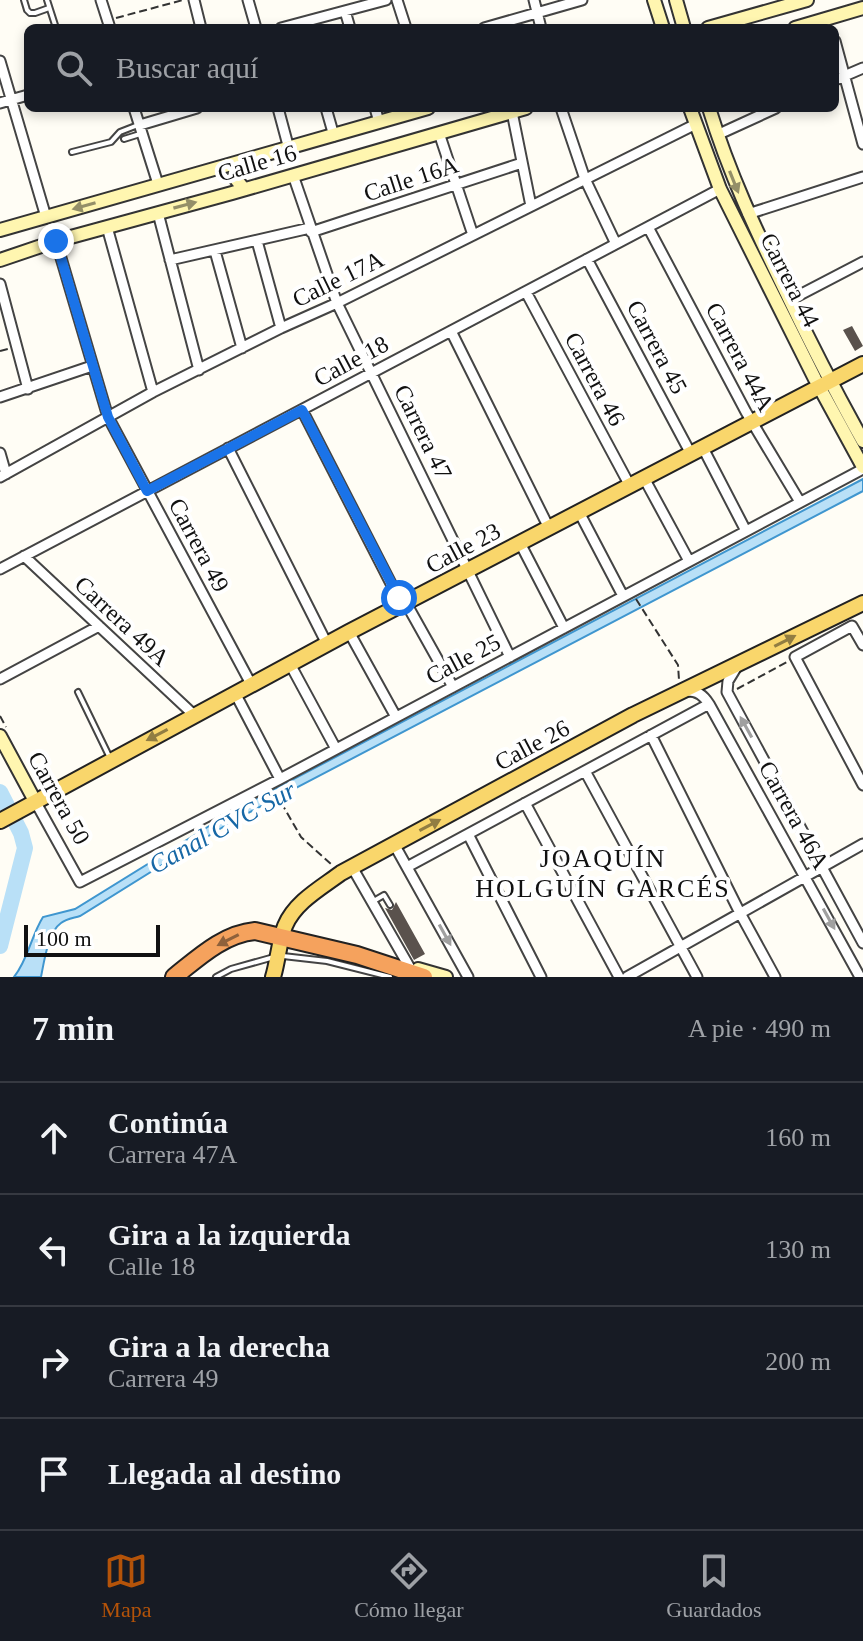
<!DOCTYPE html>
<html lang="es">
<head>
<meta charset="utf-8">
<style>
	:root { --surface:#171b24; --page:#242831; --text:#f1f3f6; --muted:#9ea1a6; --line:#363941; --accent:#b45309 }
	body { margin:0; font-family:"Times New Roman",serif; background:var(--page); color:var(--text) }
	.scale { position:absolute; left:24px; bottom:20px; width:136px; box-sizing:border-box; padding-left:8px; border:4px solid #111; border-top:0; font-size:22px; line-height:28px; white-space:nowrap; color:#111; -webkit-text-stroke:6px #fff; paint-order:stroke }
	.stop { position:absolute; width:24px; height:24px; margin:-18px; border:6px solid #1a73e8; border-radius:50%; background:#fff }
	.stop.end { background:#1a73e8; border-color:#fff; box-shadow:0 2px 8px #0008 }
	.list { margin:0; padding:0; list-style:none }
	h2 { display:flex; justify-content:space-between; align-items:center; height:104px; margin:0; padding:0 32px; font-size:34px }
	h2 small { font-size:26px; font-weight:400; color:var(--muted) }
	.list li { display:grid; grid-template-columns:52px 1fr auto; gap:24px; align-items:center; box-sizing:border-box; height:112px; padding:0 32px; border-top:2px solid var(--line) }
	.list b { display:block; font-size:30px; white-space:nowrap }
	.list p { margin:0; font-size:26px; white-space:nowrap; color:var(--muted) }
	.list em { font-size:26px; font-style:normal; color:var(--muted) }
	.icon { flex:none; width:44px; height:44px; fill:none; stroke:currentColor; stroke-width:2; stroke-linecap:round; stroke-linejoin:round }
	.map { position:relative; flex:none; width:863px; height:977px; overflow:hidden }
	.search { position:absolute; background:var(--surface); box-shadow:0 4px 12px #0003; left:24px; right:24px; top:24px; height:88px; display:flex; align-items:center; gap:20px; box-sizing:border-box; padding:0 28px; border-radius:12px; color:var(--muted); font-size:30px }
	.sheet { height:552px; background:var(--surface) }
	nav { display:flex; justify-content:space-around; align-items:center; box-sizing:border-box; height:112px; border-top:2px solid var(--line); background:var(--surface); font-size:22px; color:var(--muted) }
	nav a { display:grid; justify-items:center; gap:4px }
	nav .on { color:var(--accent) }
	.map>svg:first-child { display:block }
</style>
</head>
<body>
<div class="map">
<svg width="863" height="977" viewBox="0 0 863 977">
	<rect width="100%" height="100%" fill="#fffdf5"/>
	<path fill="#b9e0f7" stroke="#3f96cf" stroke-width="2" d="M 863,479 L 863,491 L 231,822 L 80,916 C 74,918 66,919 61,923 C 48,932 44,962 41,977 L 14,977 C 28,960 31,936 43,917 L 75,909 L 235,810 Z"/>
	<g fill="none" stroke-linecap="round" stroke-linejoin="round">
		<path stroke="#b9e0f7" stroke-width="16" d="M 0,792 L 21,833 L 25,848 L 0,946"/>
	</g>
	<path fill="#5a524d" d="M 852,326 L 863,346 L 855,351 L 843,330 Z
		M 396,902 L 425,954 L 414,960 L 385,908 L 392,910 Z"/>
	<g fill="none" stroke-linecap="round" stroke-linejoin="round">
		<g stroke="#444" stroke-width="8">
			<path id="lane" d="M 24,0 L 27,10 L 30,13 L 35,13 L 49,8
				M 47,0 L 56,28
				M 124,139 L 140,134
				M 72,152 L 111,142 L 120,132 L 138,125
				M 78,692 L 110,758
				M 372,902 L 384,895 L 390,905
				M 283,956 L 327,961 L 390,977
				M 216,977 L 231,969 L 274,957"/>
		</g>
		<g stroke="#444" stroke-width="13">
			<path id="street" d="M 101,0 L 110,28
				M 194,0 L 201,28
				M 248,0 L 256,28
				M 397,0 L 406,28
				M 534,0 L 541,28
				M 345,11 L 350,28
				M 281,28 L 386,0
				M 484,28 L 582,0
				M 835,41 L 863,144
				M 0,61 L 46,217
				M 835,80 L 863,68
				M 0,103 L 28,95
				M 134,108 L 158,184
				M 278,108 L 289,149
				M 326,108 L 334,136
				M 375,108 L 379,122
				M 561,108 L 585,179 L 616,244
				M 512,112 L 531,206
				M 140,125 L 197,108
				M 439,133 L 473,235
				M 717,135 L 776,108
				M 293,175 L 337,303 L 510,657
				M 158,213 L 199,370
				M 748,214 L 863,177
				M 107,227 L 153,392
				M 648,227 L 746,412 L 800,502
				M 311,232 L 522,163
				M 56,241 L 108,417 L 251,684
				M 257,241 L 281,328
				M 215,251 L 242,348
				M 587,259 L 691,454
				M 170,260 L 310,228
				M 0,284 L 28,389
				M 526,292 L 630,486
				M 790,300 L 863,262
				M 451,331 L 549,528
				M 0,397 L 92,366
				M 302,410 L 402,605
				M 228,448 L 327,644
				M 703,448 L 746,531
				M 0,453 L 6,474
				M 0,477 L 153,392 L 281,328 L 337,303 L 696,124
				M 644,478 L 689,561
				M 579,512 L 623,596
				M 520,543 L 564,628
				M 24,556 L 194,715
				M 0,569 L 720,189
				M 406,603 L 453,687
				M 349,632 L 396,717
				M 863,645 L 852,626 L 795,657 L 863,785
				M 290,664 L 336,749
				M 736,668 L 728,681 L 727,692 L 863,943
				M 0,679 L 99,626
				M 687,691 C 698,691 703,695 709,704 L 860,977
				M 235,693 L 280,779
				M 651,735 L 740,913 L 775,977
				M 585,771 L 697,977
				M 35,801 L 80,882 L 280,779 L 863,469
				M 525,803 L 619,977
				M 468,834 L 541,977
				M 394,844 L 468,977
				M 352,867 L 410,968
				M 407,867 L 709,704
				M 627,977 L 863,844"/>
		</g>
		<g stroke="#333" stroke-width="16">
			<path id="secondary" d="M 654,0 L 663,28
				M 676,0 L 684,28
				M 708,28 L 807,0
				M 795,28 L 863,8
				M 690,108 L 720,189 L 815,379 L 863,467
				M 709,108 C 729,173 757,233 787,294 C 811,344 836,393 863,441
				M 236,163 L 235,178 L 244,189
				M 0,230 L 428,108
				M 0,260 L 56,241 L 232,193 L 526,108
				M 0,736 L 35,801
				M 418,969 L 446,977"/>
		</g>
		<g stroke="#222" stroke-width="18">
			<path id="primary" d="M 0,821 L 349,632 L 863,364
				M 273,977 C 278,961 279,941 285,926 C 295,902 321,888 341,873 L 633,715 L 863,603"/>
		</g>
		<g stroke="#222" stroke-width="20">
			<path id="highway" d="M 174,977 C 198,958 223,934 255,931 L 357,955 L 424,977"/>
		</g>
		<path stroke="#333" stroke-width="2" stroke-dasharray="8 4" stroke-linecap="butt" d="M 116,18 L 183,0
			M 0,351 L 8,349
			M 636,599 L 678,665 L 679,680
			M 737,689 L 787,662
			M 0,716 L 6,727
			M 275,792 L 301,837 L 332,865"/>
		<use href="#lane" stroke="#fff" stroke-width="4"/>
		<use href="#street" stroke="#fff" stroke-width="9"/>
		<use href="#secondary" stroke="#fff6b0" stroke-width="12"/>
		<use href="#primary" stroke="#f9d66b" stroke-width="14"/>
		<use href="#highway" stroke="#f5a25d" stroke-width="16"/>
	</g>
	<defs><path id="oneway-solid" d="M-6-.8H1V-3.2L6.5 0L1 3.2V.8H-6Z" transform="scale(2)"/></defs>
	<g fill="#948f68">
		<use href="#oneway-solid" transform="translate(734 182) rotate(68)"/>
		<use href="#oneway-solid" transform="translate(185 205) rotate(-15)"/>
		<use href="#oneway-solid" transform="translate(84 206) rotate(164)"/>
	</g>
	<g fill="#917d42">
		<use href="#oneway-solid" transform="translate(785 641) rotate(-27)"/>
		<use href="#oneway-solid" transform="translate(157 735) rotate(152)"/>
		<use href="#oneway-solid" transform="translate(430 825) rotate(-28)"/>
	</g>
	<g fill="#a0a0a0">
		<use href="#oneway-solid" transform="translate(746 727) rotate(-119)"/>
		<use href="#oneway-solid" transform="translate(829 919) rotate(61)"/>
		<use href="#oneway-solid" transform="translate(445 935) rotate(61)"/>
	</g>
	<use fill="#8e613b" href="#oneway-solid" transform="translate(228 940) rotate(153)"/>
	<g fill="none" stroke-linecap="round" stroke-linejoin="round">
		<path stroke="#1a73e8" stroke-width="10" d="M 56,241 L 108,417 L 147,491 L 302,410 L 399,598"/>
	</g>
	<g text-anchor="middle" stroke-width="8" stroke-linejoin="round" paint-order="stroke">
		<g font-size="24" fill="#111" stroke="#fff">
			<text transform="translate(257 163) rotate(-16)" y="8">Calle 16</text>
			<text transform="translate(411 179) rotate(-18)" y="8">Calle 16A</text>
			<text transform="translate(338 279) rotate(-26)" y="8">Calle 17A</text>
			<text transform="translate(790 280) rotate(63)" y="8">Carrera 44</text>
			<text transform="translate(657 347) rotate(62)" y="8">Carrera 45</text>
			<text transform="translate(740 357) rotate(62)" y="8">Carrera 44A</text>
			<text transform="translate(351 361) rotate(-28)" y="8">Calle 18</text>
			<text transform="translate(595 379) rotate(62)" y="8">Carrera 46</text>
			<text transform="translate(423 432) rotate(64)" y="8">Carrera 47</text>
			<text transform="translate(199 545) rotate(62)" y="8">Carrera 49</text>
			<text transform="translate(463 548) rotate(-28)" y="8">Calle 23</text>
			<text transform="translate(122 621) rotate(43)" y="8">Carrera 49A</text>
			<text transform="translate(463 659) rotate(-28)" y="8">Calle 25</text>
			<text transform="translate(532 745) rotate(-28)" y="8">Calle 26</text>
			<text transform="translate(59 798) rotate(61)" y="8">Carrera 50</text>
			<text transform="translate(794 815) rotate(61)" y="8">Carrera 46A</text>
		</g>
		<g font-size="26" font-style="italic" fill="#1768a6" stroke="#fff">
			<text transform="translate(222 827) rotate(-29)" y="9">Canal CVC Sur</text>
		</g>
		<g font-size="26" letter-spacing="2" fill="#111" stroke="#fff">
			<text x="603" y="867">JOAQUÍN<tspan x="603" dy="30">HOLGUÍN GARCÉS</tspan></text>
		</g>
	</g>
</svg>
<div class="scale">100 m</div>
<div class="stop" style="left:399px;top:598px"></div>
<div class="stop end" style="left:56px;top:241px"></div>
<div class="search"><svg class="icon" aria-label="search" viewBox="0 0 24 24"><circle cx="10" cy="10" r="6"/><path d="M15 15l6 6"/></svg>Buscar aquí</div>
</div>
<section class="sheet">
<h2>7 min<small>A pie · 490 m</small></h2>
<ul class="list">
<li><svg class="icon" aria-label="ahead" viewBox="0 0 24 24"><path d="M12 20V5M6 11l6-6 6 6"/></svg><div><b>Continúa</b><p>Carrera 47A</p></div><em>160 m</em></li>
<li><svg class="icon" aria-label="left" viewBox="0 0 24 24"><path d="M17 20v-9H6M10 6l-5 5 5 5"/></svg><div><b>Gira a la izquierda</b><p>Calle 18</p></div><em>130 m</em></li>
<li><svg class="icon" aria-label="right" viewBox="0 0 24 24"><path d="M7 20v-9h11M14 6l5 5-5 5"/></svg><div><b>Gira a la derecha</b><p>Carrera 49</p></div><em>200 m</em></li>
<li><svg class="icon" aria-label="arrive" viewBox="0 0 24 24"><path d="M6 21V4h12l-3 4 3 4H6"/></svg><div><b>Llegada al destino</b></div></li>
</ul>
</section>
<nav>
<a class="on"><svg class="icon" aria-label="map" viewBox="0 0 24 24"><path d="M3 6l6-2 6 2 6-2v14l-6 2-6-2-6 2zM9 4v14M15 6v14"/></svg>Mapa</a>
<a><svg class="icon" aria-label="directions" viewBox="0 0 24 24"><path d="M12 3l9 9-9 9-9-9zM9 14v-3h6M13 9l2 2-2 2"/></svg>Cómo llegar</a>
<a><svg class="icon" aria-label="saved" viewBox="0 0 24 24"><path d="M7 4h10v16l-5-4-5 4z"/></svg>Guardados</a>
</nav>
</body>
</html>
